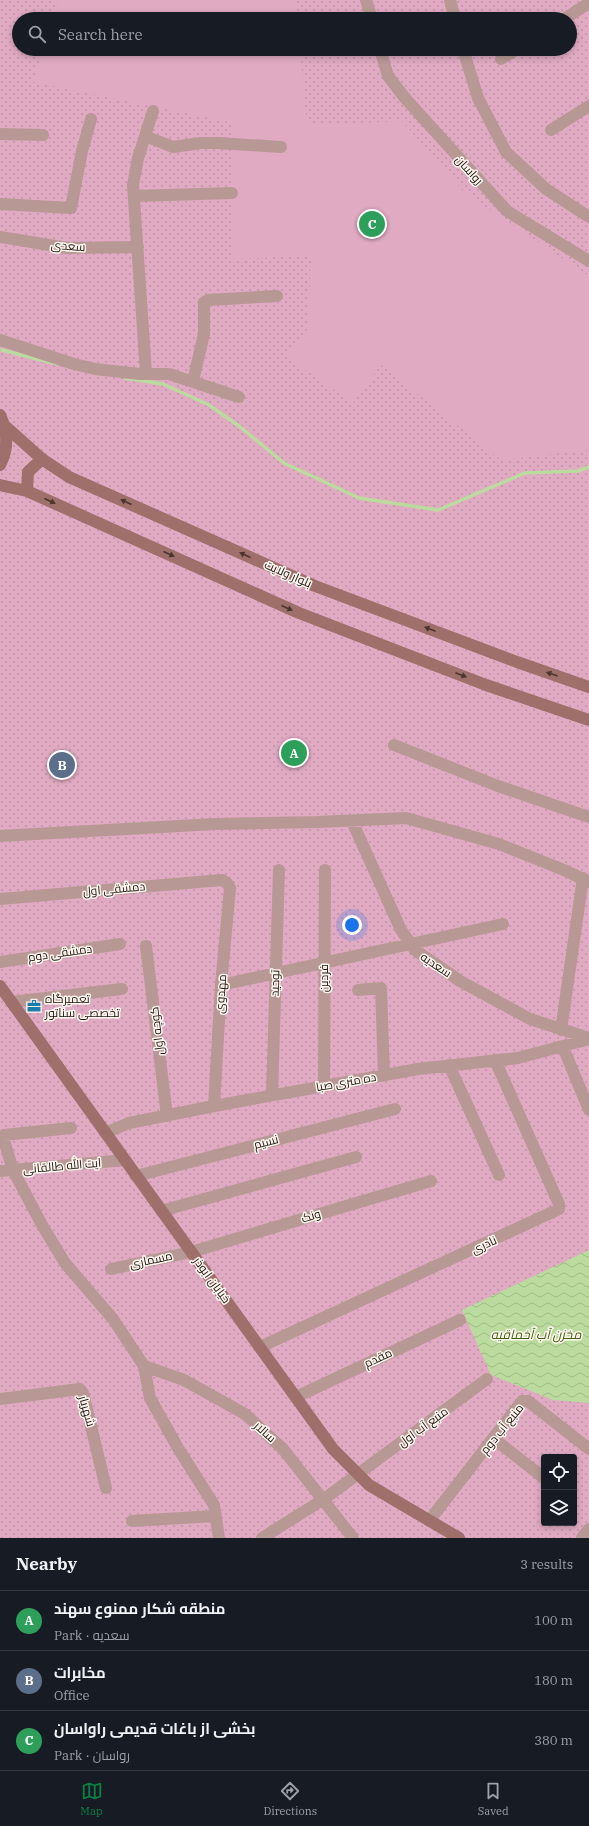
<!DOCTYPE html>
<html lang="en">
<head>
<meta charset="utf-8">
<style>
	:root { --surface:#171b24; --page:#20242c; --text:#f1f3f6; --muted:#9ea1a6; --line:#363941; --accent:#0b8043 }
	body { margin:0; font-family:"IBM Plex Serif",Cairo,serif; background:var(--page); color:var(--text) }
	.controls { position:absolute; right:12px; bottom:12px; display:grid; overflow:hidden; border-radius:4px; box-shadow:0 2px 6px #0003 }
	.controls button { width:36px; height:36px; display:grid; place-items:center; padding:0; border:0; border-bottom:1px solid var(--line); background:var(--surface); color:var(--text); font:20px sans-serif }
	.you { position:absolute; left:352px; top:925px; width:14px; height:14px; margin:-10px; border:3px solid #fff; border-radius:50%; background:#1a73e8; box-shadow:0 0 0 6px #1a73e833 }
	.badge { display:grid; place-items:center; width:26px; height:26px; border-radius:50%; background:var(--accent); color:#fff; font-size:13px; font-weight:700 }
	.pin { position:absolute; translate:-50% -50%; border:2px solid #fff; box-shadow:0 1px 4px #0006 }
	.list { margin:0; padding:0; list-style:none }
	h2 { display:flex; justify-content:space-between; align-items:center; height:52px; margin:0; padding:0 16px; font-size:17px }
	h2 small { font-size:13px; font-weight:400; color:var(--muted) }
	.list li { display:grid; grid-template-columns:26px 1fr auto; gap:12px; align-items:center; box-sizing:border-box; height:60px; padding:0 16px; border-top:1px solid var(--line) }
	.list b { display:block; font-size:15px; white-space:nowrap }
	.list p { margin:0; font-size:13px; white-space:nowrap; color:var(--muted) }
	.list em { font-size:13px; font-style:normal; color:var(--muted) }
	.icon { flex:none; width:22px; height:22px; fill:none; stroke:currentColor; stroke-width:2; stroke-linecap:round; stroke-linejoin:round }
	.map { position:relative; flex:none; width:589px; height:1538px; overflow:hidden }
	.search { position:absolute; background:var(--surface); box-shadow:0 2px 6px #0003; left:12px; right:12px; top:12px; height:44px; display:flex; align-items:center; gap:10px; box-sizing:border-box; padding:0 14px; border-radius:22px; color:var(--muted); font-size:15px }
	.sheet { height:232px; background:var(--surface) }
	nav { display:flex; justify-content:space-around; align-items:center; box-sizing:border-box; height:56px; border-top:1px solid var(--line); background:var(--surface); font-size:11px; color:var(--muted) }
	nav a { display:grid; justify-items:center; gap:2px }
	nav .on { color:var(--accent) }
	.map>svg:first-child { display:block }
</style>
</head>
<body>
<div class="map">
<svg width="589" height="1538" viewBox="0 0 589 1538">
	<defs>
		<pattern id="park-dots" width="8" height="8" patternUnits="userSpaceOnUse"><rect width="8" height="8" fill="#e0aac2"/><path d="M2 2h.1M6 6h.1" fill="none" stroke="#c092a6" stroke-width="1.8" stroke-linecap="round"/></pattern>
		<pattern id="water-waves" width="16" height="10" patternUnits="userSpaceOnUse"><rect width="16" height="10" fill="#bbdb9e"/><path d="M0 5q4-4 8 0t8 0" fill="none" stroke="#a0bb87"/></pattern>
	</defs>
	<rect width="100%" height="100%" fill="#fee5d2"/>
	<path fill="url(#park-dots)" fill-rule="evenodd" d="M 0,0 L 589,0 L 589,1538 L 0,1538 ZM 19,19 L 570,19 L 570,49 L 19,49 ZM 544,1457 L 574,1457 L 574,1523 L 544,1523 Z"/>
	<path fill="#e0aac2" d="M 58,0 L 295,0 L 297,19 L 52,19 Z
		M 43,49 L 300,49 L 307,125 L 402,121 L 464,192 L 589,276 L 589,450 L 501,460 L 381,365 L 353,403 L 285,356 L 308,328 L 311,256 L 231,259 L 233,123 L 33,82 Z"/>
	<path fill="url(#water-waves)" d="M 589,1250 L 589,1403 L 553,1400 L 491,1375 L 462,1310 Z"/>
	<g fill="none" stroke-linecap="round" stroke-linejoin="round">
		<path stroke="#bbdb9e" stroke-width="3.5" d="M 2,350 L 57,364
			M 125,378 L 163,384 L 209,405 L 239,426 L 284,463 L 359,498 L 438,510 L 525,473 L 578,471 L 589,467"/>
		<path stroke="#b89894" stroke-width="12" d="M 366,0 L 372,19
			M 450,0 L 455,19
			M 564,19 L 589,3
			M 380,49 L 388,76 L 405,98 L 507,211 L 589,261
			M 463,49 L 478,98 L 506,152 L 546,189 L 589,217
			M 501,59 L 517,49
			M 551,130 L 589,106
			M 0,134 L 43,135
			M 145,136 L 173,147 L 201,143 L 218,143 L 281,147
			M 134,196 L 232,193
			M 0,204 L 71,208 L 82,151 L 91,119
			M 0,237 L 67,248 L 138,247
			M 0,340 L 74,364 L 95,369 L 140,374 L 169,374 L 239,397
			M 146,373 L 133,185 L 138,158 L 153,111
			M 193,381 L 204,334 L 204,302 L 208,300 L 277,296
			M 394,745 L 498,786 L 589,817
			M 352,821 L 401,930 L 415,950 L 460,981 L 530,1019 L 589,1038
			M 0,836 L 215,824 L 318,822 L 406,818 L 499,844 L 564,870 L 589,882
			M 0,899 L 222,880 L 227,883 L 230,888 L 221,985 L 214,1106
			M 146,946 L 167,1116
			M 0,962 L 120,944
			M 221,985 L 503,924
			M 358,990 L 381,988 L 384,1075
			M 11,1002 L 122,989
			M 561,1030 L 583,878
			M 563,1047 L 589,1110
			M 449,1065 L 499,1175
			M 324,1086 L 325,870
			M 272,1095 L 279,870
			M 71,1128 L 4,1135 L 3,1137 L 13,1170 L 42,1225 L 65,1263 L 113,1319 L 144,1366 L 150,1398 L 178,1448 L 214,1505 L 219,1538
			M 105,1133 L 129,1123 L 214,1106 L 418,1069 L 518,1058 L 589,1039
			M 0,1171 L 125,1160
			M 136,1176 L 395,1109
			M 161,1211 L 356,1157
			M 111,1269 L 191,1252 L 431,1181
			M 260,1347 L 559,1209 L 559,1204 L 495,1060
			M 144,1366 L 184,1380 L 245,1414 L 283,1449 L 353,1538
			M 296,1397 L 460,1320
			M 0,1399 L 80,1389 L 83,1393 L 106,1488
			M 493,1438 L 544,1478
			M 132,1521 L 215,1516
			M 429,1521 L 522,1401 L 528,1401 L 589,1449
			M 262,1538 L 324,1499 L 487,1379
			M 582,1538 L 589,1529"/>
		<path stroke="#9e6f6b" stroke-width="12" d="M 0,415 C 8,432 9,448 0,465
			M 5,426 L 42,459 L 69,477 L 315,586 L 517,662 L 589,687
			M 0,485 L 27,491 L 299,613 L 486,685 L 589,720
			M 27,491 L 28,472 L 42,459
			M 0,986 L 333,1449 L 369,1485 L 459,1538"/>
	</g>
	<defs><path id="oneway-solid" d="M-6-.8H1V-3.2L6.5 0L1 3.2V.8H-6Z"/></defs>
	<g fill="#4d352f">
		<use href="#oneway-solid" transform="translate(50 501) rotate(24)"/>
		<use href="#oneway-solid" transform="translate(126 502) rotate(-156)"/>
		<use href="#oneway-solid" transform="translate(169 554) rotate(24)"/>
		<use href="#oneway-solid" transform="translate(245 555) rotate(-156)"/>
		<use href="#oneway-solid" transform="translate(287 608) rotate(24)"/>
		<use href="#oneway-solid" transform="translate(430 629) rotate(-159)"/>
		<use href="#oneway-solid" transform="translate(552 674) rotate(-161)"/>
		<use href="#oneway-solid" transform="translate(461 675) rotate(21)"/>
	</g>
	<defs>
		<g id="office-bare" transform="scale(1.08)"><path d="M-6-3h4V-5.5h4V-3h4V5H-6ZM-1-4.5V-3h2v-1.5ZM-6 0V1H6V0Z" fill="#1d7ca9" stroke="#fdf6f1" stroke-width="2.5" paint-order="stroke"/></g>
	</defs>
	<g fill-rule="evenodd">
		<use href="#office-bare" x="34" y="1006"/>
	</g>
	<g text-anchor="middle" stroke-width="3" stroke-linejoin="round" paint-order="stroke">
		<g font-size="12" fill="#21160e" stroke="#fdf6f1">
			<text transform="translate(469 170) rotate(48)" y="4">رواسان</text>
			<text transform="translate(68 246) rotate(4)" y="4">سعدی</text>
			<text transform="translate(288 574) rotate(24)" y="4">بلوار ولایت</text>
			<text transform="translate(114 889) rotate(-5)" y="4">دمشقی اول</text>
			<text transform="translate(60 953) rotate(-8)" y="4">دمشقی دوم</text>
			<text transform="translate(436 965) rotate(34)" y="4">سعدیه</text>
			<text transform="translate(324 978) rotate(-90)" y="4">فردین</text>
			<text transform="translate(275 983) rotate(-88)" y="4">توحید</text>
			<text transform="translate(221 994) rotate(-86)" y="4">مهدوی</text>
			<text transform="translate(157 1031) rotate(-97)" y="4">کوچه اول</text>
			<text transform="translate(346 1082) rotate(-10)" y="4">ده متری صبا</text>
			<text transform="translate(266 1142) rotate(-15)" y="4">نسیم</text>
			<text transform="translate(62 1166) rotate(-5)" y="4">ایت الله طالقانی</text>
			<text transform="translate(311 1216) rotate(-17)" y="4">ونک</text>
			<text transform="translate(484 1245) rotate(-25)" y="4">نادری</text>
			<text transform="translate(151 1260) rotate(-12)" y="4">مسماری</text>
			<text transform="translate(212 1280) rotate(54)" y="4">خیابان ابوذر</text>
			<text transform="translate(378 1358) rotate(-25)" y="4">مقدم</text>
			<text transform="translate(87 1411) rotate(74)" y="4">شهریار</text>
			<text transform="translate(423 1427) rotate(-36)" y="4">منبع آب اول</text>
			<text transform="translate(502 1429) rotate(-51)" y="4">منبع آب دوم</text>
			<text transform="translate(265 1432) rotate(42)" y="4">سالار</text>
		</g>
		<g font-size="12" fill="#21160e" stroke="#fdf6f1" text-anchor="start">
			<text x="45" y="1003">تعمیرگاه<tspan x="45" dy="14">تخصصی سناتور</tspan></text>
		</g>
		<g font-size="13" font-style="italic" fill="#406309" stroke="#fdf6f1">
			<text x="536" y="1339">مخزن آب آخماقیه</text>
		</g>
	</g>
</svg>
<div class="controls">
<button><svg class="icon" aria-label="locate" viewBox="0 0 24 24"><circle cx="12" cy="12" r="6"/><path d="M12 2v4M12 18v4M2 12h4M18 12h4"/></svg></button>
<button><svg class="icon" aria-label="layers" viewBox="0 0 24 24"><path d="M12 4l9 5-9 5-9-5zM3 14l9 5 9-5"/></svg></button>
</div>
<div class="you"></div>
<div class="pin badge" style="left:294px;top:753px;background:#2e9e5b">A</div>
<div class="pin badge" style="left:62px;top:765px;background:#5c6f8a">B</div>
<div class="pin badge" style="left:372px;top:224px;background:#2e9e5b">C</div>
<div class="search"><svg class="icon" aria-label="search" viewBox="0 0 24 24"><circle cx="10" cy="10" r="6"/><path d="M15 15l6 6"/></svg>Search here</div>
</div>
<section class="sheet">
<h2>Nearby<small>3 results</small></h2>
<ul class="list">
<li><span class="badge" style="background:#2e9e5b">A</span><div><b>منطقه شکار ممنوع سهند</b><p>Park · سعدیه</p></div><em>100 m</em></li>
<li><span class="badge" style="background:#5c6f8a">B</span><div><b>مخابرات</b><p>Office</p></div><em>180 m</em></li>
<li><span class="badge" style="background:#2e9e5b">C</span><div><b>بخشی از باغات قدیمی راواسان</b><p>Park · رواسان</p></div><em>380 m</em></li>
</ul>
</section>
<nav>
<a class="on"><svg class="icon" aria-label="map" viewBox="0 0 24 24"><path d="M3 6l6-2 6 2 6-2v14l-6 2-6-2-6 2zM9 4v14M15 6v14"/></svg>Map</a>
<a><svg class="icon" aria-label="directions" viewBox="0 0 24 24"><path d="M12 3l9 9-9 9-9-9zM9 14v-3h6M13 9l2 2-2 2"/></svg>Directions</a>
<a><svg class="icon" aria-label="saved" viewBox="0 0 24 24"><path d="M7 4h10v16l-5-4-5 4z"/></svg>Saved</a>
</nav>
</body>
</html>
